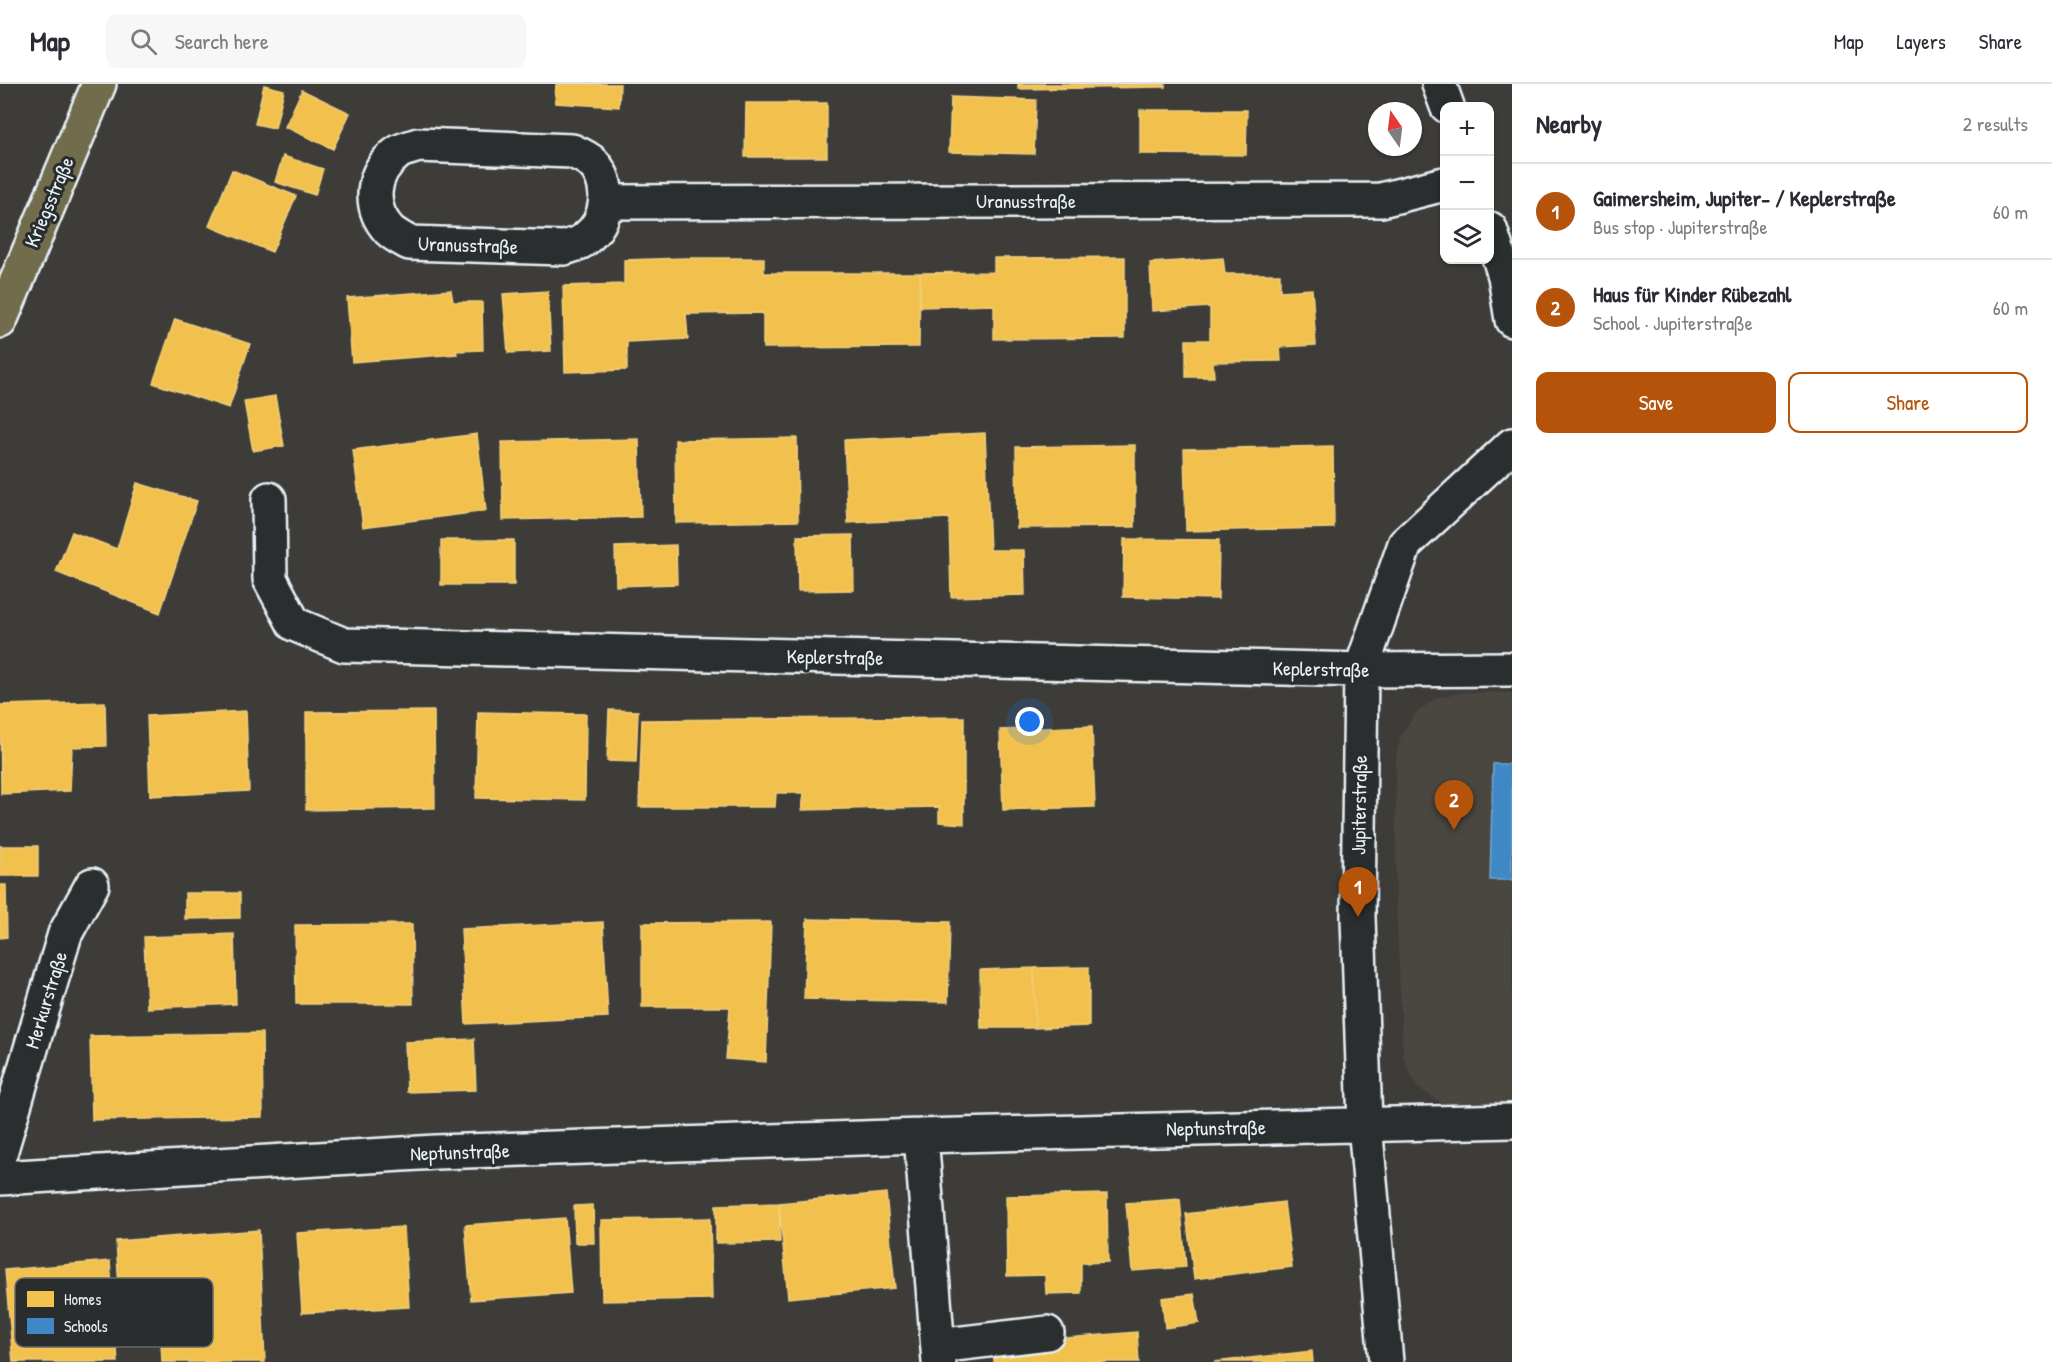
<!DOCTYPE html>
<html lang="en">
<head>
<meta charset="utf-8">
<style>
	:root { --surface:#fff; --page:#f7f7f7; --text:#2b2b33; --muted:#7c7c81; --line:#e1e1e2; --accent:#b45309 }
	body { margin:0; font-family:"Patrick Hand",sans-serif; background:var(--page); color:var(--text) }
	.controls { position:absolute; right:18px; top:18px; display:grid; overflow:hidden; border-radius:12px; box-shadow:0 2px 4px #0004 }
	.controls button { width:54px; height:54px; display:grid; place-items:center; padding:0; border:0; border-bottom:2px solid var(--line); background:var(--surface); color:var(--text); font:30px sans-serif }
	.compass { position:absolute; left:1368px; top:18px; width:54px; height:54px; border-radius:50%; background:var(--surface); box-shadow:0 2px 4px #0004; rotate:346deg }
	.you { position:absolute; left:1030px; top:638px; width:21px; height:21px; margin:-15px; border:4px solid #fff; border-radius:50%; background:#1a73e8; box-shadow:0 0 0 9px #1a73e833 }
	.badge { display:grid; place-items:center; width:39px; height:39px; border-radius:50%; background:var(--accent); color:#fff; font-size:20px; font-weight:700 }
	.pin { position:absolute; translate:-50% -50px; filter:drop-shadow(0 2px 3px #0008) }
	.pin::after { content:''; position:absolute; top:32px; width:21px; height:18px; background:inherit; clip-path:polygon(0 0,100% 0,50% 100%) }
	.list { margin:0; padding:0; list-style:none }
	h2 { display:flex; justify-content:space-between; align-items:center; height:78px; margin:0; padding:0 24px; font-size:26px }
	h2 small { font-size:20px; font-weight:400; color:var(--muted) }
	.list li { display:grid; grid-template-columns:39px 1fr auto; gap:18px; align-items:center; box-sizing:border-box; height:96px; padding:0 24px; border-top:2px solid var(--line) }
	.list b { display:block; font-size:22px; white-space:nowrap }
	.list p { margin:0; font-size:20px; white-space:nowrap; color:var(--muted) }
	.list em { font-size:20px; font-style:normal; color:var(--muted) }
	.actions { display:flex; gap:12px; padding:18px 24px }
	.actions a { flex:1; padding:14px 0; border:2px solid var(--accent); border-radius:12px; text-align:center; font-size:21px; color:var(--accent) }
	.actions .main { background:var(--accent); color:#fff }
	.icon { flex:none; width:33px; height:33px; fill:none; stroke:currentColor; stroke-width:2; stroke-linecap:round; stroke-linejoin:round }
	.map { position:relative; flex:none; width:1512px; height:1278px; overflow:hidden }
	header { display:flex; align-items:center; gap:36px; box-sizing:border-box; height:84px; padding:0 30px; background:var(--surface); border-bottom:2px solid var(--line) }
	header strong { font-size:28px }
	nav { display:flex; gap:33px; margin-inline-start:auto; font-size:21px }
	.search { width:420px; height:54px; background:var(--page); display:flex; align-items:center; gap:15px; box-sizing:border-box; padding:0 21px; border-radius:12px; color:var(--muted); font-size:22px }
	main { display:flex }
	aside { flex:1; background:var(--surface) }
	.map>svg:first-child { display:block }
</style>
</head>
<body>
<header>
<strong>Map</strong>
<div class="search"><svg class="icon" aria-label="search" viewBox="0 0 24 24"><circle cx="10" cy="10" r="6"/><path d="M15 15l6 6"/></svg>Search here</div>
<nav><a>Map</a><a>Layers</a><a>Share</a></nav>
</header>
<main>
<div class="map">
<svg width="1512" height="1278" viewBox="0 0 1512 1278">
	<rect width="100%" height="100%" fill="#3d3c38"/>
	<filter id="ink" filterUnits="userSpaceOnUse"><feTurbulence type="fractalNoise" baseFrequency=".0167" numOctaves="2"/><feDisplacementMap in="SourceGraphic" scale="12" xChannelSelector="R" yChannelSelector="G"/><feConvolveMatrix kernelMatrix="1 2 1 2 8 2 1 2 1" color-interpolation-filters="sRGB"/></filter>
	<g filter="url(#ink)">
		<path fill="#4a463f" d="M 1465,608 L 1512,609 L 1512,1023 L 1449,1024 L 1417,1003 L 1403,974 L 1396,819 L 1396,673 L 1401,651 L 1417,628 L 1437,613 Z"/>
		<path fill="#f2c14e" stroke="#efcf81" stroke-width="1.5" d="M 556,0 L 620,0 L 619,23 L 555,19 Z
			M 1018,0 L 1165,0 L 1165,3 L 1018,5 Z
			M 264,1 L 284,6 L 275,44 L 255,40 Z
			M 302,6 L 350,29 L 333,65 L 285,43 Z
			M 951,13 L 1036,16 L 1034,70 L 949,68 Z
			M 746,19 L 827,19 L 827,73 L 745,73 Z
			M 1140,26 L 1247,26 L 1246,71 L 1140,70 Z
			M 283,72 L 323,85 L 315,111 L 275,98 Z
			M 232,86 L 296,112 L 272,168 L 209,142 Z
			M 1125,173 L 1125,254 L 994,255 L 994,221 L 920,223 L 920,189 L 994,188 L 994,174 Z
			M 684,174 L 764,174 L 764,189 L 920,189 L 919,263 L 763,264 L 763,229 L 686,230 L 688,255 L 627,258 L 627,286 L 565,288 L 563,202 L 624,200 L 624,176 Z
			M 1223,174 L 1225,190 L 1280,190 L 1280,207 L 1312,205 L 1316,261 L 1280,263 L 1281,277 L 1213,278 L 1214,293 L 1186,293 L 1186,256 L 1210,256 L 1210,223 L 1152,227 L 1150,179 Z
			M 451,206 L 453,218 L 482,218 L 483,266 L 456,267 L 457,270 L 352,278 L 347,214 Z
			M 548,207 L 551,267 L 508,269 L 503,210 Z
			M 175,235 L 250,260 L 229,324 L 153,299 Z
			M 275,312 L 284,362 L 253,367 L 244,317 Z
			M 985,349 L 990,466 L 1024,466 L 1025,511 L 951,513 L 949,434 L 848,439 L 844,356 Z
			M 477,350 L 486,427 L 363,443 L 353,366 Z
			M 797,354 L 798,437 L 676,439 L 675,356 Z
			M 639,355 L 641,433 L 503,436 L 502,358 Z
			M 1135,361 L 1135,443 L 1017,444 L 1016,363 Z
			M 1333,362 L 1334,444 L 1186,447 L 1184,365 Z
			M 137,399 L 197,417 L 160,529 L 56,488 L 72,448 L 117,465 Z
			M 853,451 L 854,506 L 798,507 L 797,452 Z
			M 1124,455 L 1219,456 L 1218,515 L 1123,513 Z
			M 441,456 L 514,456 L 514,501 L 441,501 Z
			M 676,461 L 677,500 L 616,502 L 615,463 Z
			M 105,618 L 106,662 L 72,663 L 70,707 L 1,710 L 0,621 Z
			M 609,626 L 638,627 L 636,678 L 607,677 Z
			M 246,627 L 249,707 L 150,712 L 147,632 Z
			M 434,627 L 435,724 L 306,726 L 306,628 Z
			M 478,628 L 586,630 L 585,716 L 476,714 Z
			M 964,633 L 964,740 L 939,738 L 939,723 L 802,726 L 804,709 L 776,709 L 775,723 L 639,723 L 642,636 Z
			M 1092,642 L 1095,723 L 1003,726 L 1000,646 Z
			M 0,762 L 38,762 L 38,792 L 0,792 Z
			M 0,801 L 6,801 L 7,853 L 0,854 Z
			M 185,809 L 240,809 L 240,834 L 185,835 Z
			M 807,835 L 950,838 L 948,918 L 804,915 Z
			M 603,838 L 608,933 L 466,940 L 461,845 Z
			M 771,838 L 766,978 L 726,975 L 730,923 L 642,923 L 642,839 Z
			M 412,840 L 413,920 L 296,920 L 295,841 Z
			M 234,850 L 236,920 L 147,924 L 144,853 Z
			M 1089,883 L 1089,942 L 1035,944 L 1034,884 Z
			M 1034,884 L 1035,944 L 981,944 L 980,886 Z
			M 262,949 L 263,1033 L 92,1036 L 90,952 Z
			M 474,955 L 476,1006 L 407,1008 L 405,958 Z
			M 886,1109 L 895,1204 L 788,1214 L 779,1119 Z
			M 1107,1110 L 1108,1178 L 1081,1179 L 1081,1209 L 1046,1210 L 1045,1191 L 1007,1192 L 1006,1112 Z
			M 1180,1115 L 1186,1183 L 1132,1187 L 1126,1119 Z
			M 1284,1118 L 1292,1183 L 1194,1195 L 1186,1130 Z
			M 779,1119 L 780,1158 L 716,1159 L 716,1121 Z
			M 593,1121 L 594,1159 L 575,1159 L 574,1122 Z
			M 565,1134 L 571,1209 L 471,1216 L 465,1141 Z
			M 710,1134 L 712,1215 L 602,1217 L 601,1136 Z
			M 404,1143 L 409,1223 L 302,1229 L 297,1149 Z
			M 259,1146 L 265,1278 L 162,1278 L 158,1200 L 119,1204 L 116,1157 Z
			M 110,1177 L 118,1278 L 13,1278 L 5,1186 Z
			M 1194,1210 L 1199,1239 L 1165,1244 L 1162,1214 Z
			M 1137,1248 L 1139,1278 L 994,1278 L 994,1260 Z
			M 1312,1267 L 1313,1278 L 1214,1278 Z"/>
		<path fill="#3f88c5" stroke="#72a8d4" stroke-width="1.5" d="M 1493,680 L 1512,680 L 1512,796 L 1490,796 Z"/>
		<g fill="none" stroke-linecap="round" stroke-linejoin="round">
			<g stroke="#e8f1f8" stroke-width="38">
				<path id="minor" d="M 1439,0 L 1447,22
					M 418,61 L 572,67 C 579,70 588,74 593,79 C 613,101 609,137 585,155 C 580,160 570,162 564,164 L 409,159 C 402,155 394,151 389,146 C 368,123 371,89 396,70 C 401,65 411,64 418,61 Z
					M 606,118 L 1381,116 L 1444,100
					M 1490,145 L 1505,192 L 1512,236
					M 269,415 L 270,495 L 294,540 L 344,561 L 1361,586 L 1512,585
					M 921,1052 L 939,1278
					M 0,1069 L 65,850 L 92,801
					M 0,1094 L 436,1068 L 921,1052 L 1512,1037
					M 938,1262 L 1047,1249
					M 1386,1278 L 1365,1040 L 1358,833 L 1361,586 L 1405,460 L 1512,361"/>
			</g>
			<g stroke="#e8f1f8" stroke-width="38">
				<path id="major" d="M 0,237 L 99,0"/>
			</g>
			<use href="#minor" stroke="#2a2d2e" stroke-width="33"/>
			<use href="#major" stroke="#716c4b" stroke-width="33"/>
		</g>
	</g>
	<g text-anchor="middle" stroke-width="6" stroke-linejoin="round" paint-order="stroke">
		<g font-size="20" fill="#e8f1f8" stroke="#2a2d2e">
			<text x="1026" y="124">Uranusstraße</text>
			<text transform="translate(49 118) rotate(-67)" y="7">Kriegsstraße</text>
			<text transform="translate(468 161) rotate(2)" y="7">Uranusstraße</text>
			<text transform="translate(835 573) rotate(1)" y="7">Keplerstraße</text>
			<text transform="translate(1321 585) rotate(1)" y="7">Keplerstraße</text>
			<text transform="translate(1359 721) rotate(-89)" y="7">Jupiterstraße</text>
			<text transform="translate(46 916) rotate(-73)" y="7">Merkurstraße</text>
			<text transform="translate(1216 1044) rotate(-1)" y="7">Neptunstraße</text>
			<text transform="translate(460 1068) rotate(-2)" y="7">Neptunstraße</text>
		</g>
	</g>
	<rect x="15" y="1194" width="198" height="69" rx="9" fill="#2a2d2e" stroke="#63686b" stroke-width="1.5"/>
	<rect x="27" y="1207" width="27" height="16" fill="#f2c14e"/>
	<rect x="27" y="1234" width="27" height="16" fill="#3f88c5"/>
	<g font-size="16" fill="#e8f1f8">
		<text x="64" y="1221">Homes</text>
		<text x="64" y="1248">Schools</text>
	</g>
</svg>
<div class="controls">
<button>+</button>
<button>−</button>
<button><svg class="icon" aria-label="layers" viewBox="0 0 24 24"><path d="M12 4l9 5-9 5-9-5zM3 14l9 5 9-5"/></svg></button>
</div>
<svg class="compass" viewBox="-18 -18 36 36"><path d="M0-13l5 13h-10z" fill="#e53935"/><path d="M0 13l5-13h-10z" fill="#7c7c81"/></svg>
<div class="you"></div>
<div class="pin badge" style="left:1358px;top:833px">1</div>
<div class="pin badge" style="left:1454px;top:746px">2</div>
</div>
<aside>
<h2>Nearby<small>2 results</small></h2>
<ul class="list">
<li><span class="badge">1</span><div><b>Gaimersheim, Jupiter- / Keplerstraße</b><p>Bus stop · Jupiterstraße</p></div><em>60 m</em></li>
<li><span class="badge">2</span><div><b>Haus für Kinder Rübezahl</b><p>School · Jupiterstraße</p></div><em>60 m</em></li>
</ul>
<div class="actions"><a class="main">Save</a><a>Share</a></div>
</aside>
</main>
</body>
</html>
